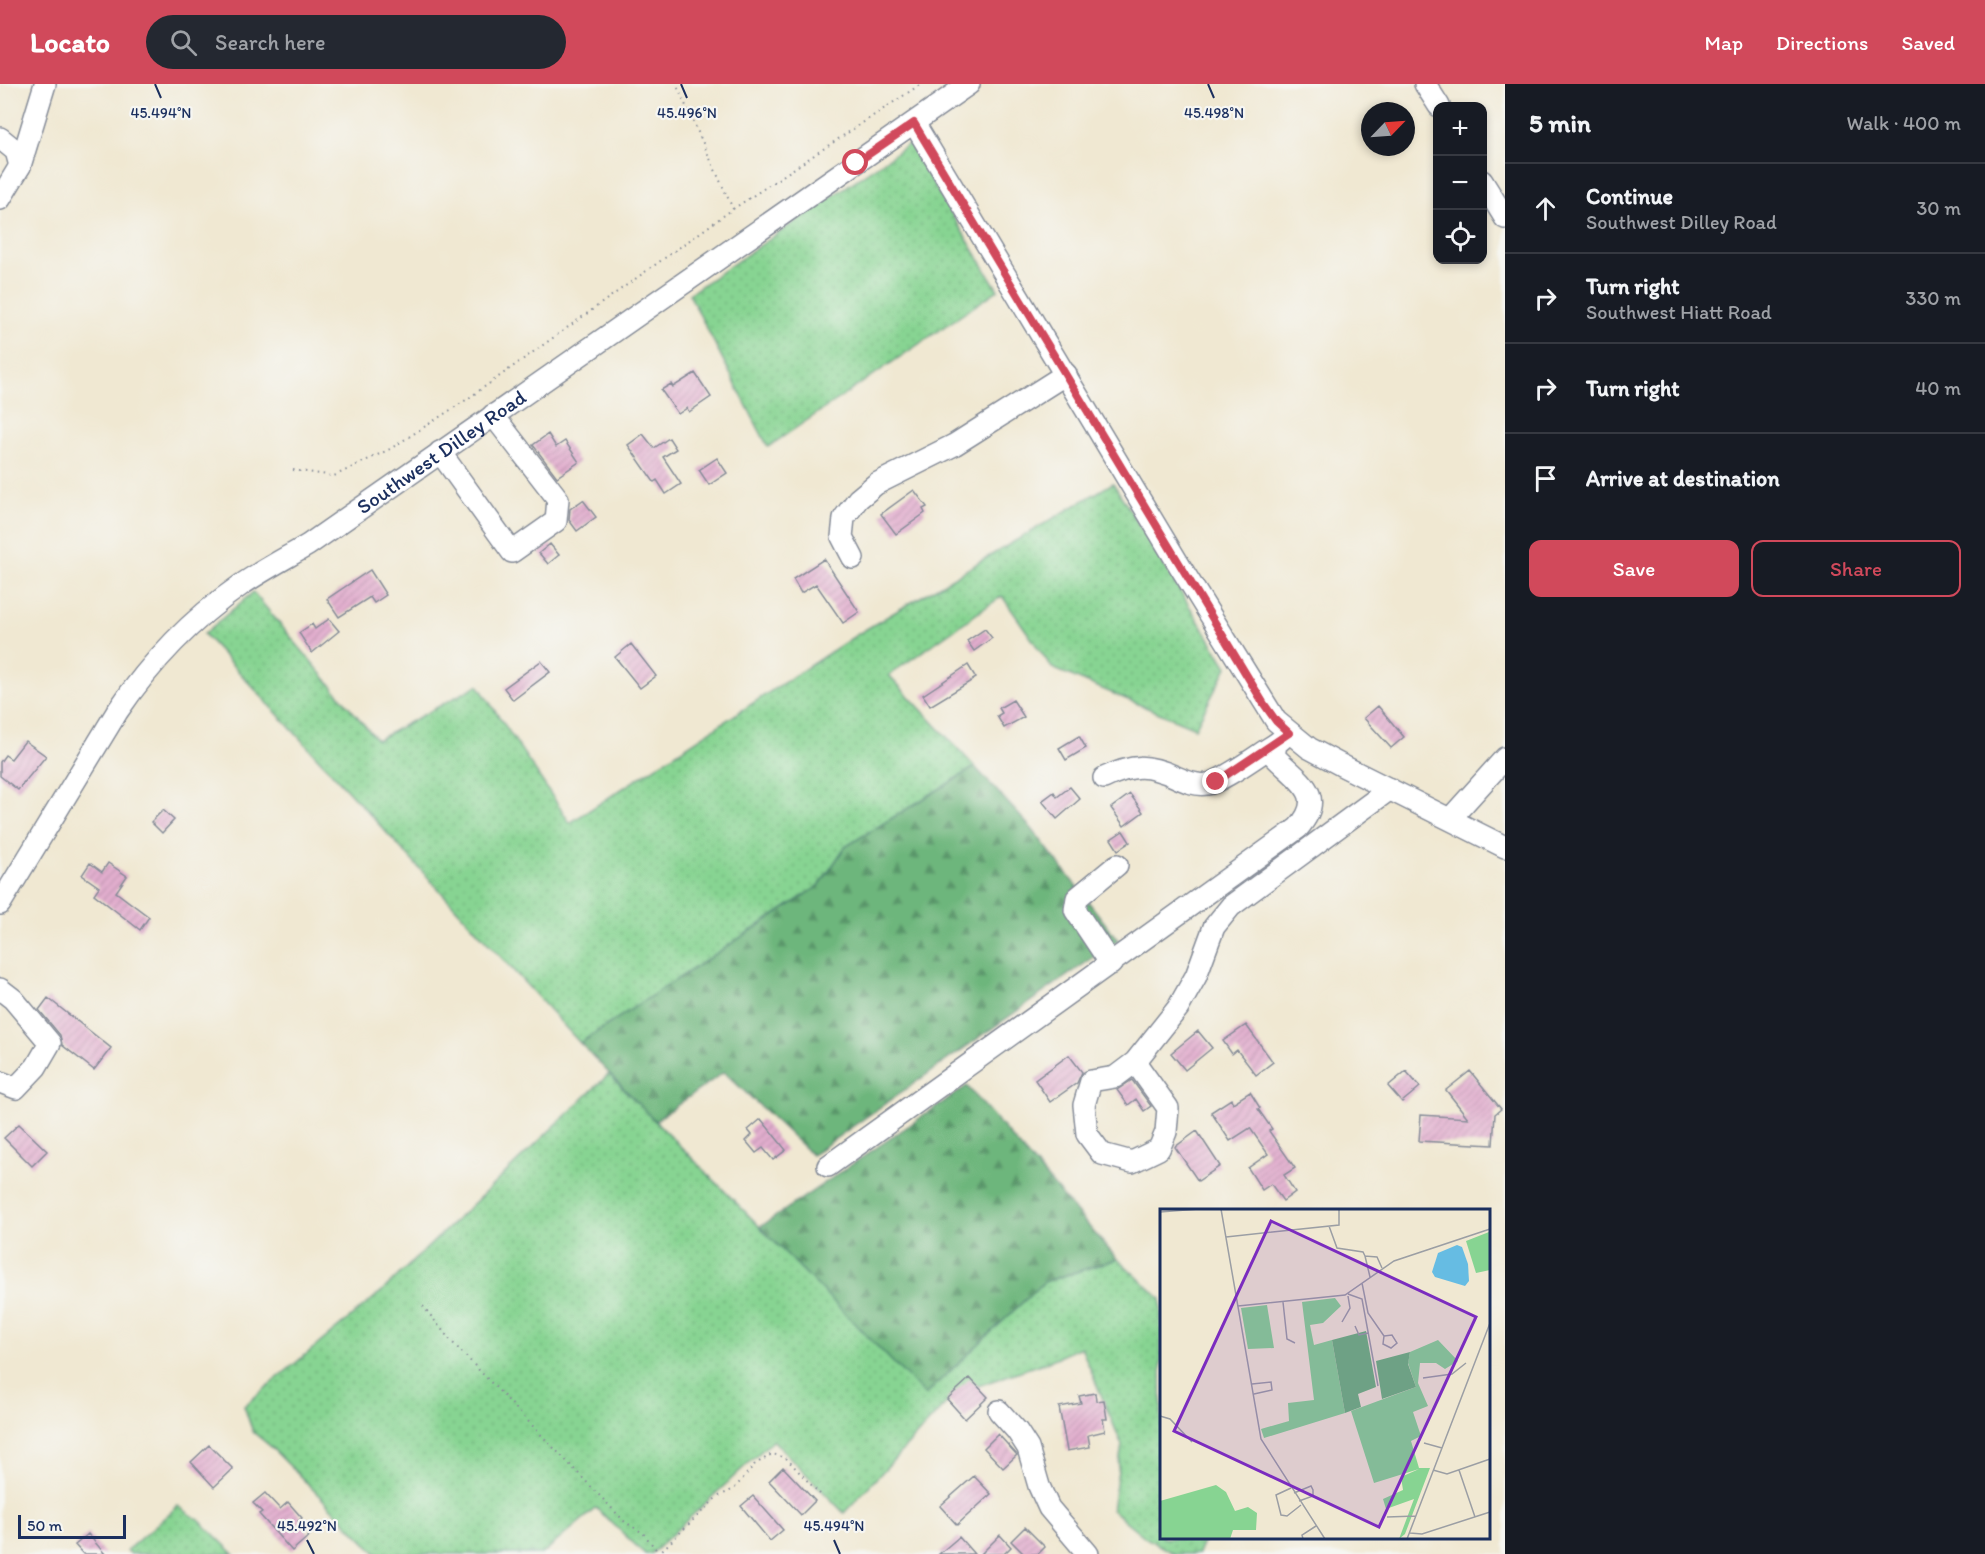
<!DOCTYPE html>
<html lang="en">
<head>
<meta charset="utf-8">
<style>
	:root { --surface:#171b24; --page:#242831; --text:#f1f3f6; --muted:#9ea1a6; --line:#363941; --accent:#d1495b }
	body { margin:0; font-family:Itim,sans-serif; background:var(--page); color:var(--text) }
	.controls { position:absolute; right:18px; top:18px; display:grid; overflow:hidden; border-radius:12px; box-shadow:0 3px 9px #0003 }
	.controls button { width:54px; height:54px; display:grid; place-items:center; padding:0; border:0; border-bottom:2px solid var(--line); background:var(--surface); color:var(--text); font:30px sans-serif }
	.compass { position:absolute; left:1361px; top:18px; width:54px; height:54px; border-radius:50%; background:var(--surface); box-shadow:0 3px 9px #0003; rotate:65deg }
	.scale { position:absolute; left:18px; bottom:15px; width:108px; box-sizing:border-box; padding-left:6px; border:3px solid #1b2f5e; border-top:0; font-size:16px; line-height:21px; white-space:nowrap; color:#1b2f5e; -webkit-text-stroke:4px #f6f6f2; paint-order:stroke }
	.stop { position:absolute; width:18px; height:18px; margin:-14px; border:4px solid #d1495b; border-radius:50%; background:#fff }
	.stop.end { background:#d1495b; border-color:#fff; box-shadow:0 2px 6px #0008 }
	.list { margin:0; padding:0; list-style:none }
	h2 { display:flex; justify-content:space-between; align-items:center; height:78px; margin:0; padding:0 24px; font-size:26px }
	h2 small { font-size:20px; font-weight:400; color:var(--muted) }
	.list li { display:grid; grid-template-columns:39px 1fr auto; gap:18px; align-items:center; box-sizing:border-box; height:90px; padding:0 24px; border-top:2px solid var(--line) }
	.list b { display:block; font-size:22px; white-space:nowrap }
	.list p { margin:0; font-size:20px; white-space:nowrap; color:var(--muted) }
	.list em { font-size:20px; font-style:normal; color:var(--muted) }
	.actions { display:flex; gap:12px; padding:18px 24px }
	.actions a { flex:1; padding:14px 0; border:2px solid var(--accent); border-radius:12px; text-align:center; font-size:21px; color:var(--accent) }
	.actions .main { background:var(--accent); color:#fff }
	.icon { flex:none; width:33px; height:33px; fill:none; stroke:currentColor; stroke-width:2; stroke-linecap:round; stroke-linejoin:round }
	.map { position:relative; flex:none; width:1505px; height:1470px; overflow:hidden }
	header { display:flex; align-items:center; gap:36px; box-sizing:border-box; height:84px; padding:0 30px; background:var(--accent); color:#fff }
	header strong { font-size:28px }
	nav { display:flex; gap:33px; margin-inline-start:auto; font-size:21px }
	.search { width:420px; height:54px; background:var(--page); display:flex; align-items:center; gap:15px; box-sizing:border-box; padding:0 21px; border-radius:33px; color:var(--muted); font-size:22px }
	main { display:flex }
	aside { flex:1; background:var(--surface) }
	.map>svg:first-child { display:block }
</style>
</head>
<body>
<header>
<strong>Locato</strong>
<div class="search"><svg class="icon" aria-label="search" viewBox="0 0 24 24"><circle cx="10" cy="10" r="6"/><path d="M15 15l6 6"/></svg>Search here</div>
<nav><a>Map</a><a>Directions</a><a>Saved</a></nav>
</header>
<main>
<div class="map">
<svg width="1505" height="1470" viewBox="0 0 1505 1470">
	<defs>
		<pattern id="grass-dots" width="8" height="8" patternUnits="userSpaceOnUse" patternTransform="scale(1.5)"><rect width="8" height="8" fill="#87d492"/><path d="M2 2h.1M6 6h.1" fill="none" stroke="#74b680" stroke-width="1.8" stroke-linecap="round"/></pattern>
		<pattern id="forest-firs" width="22" height="20" patternUnits="userSpaceOnUse" patternTransform="scale(1.5)"><rect width="22" height="20" fill="#6db67c"/><path d="M5 1l3.5 6h-7zM16 11l3.5 6h-7z" fill="#599469"/></pattern>
		<pattern id="building-hatch" width="6" height="6" patternUnits="userSpaceOnUse" patternTransform="scale(1.5)"><rect width="6" height="6" fill="#e2aece"/><path d="M-1 1l2-2M0 6l6-6M5 7l2-2" fill="none" stroke="#c196b3"/></pattern>
	</defs>
	<rect width="100%" height="100%" fill="#f6f6f2"/>
	<filter id="ink" filterUnits="userSpaceOnUse"><feTurbulence type="fractalNoise" baseFrequency=".0167" numOctaves="2"/><feDisplacementMap in="SourceGraphic" scale="12" xChannelSelector="R" yChannelSelector="G"/><feConvolveMatrix kernelMatrix="1 2 1 2 8 2 1 2 1" color-interpolation-filters="sRGB"/></filter>
	<filter id="wash" filterUnits="userSpaceOnUse"><feTurbulence type="fractalNoise" baseFrequency=".008" numOctaves="4" result="noise"/><feDisplacementMap in="SourceGraphic" scale="24" xChannelSelector="R" yChannelSelector="G"/><feGaussianBlur stdDeviation="1.35" result="paint"/><feColorMatrix in="noise" values="0 0 0 0 0 0 0 0 0 0 0 0 0 0 0 0 0 1.4 0 .05"/><feComposite in="paint" operator="in"/></filter>
	<g filter="url(#wash)">
		<rect width="100%" height="100%" fill="#f0e8d2"/>
		<path fill="url(#grass-dots)" stroke="#518278" stroke-width="1.5" d="M 909,60 L 998,206 L 768,363 L 689,210 Z
			M 1113,399 L 1227,583 L 1195,644 L 1052,584 L 1002,512 L 889,591 L 975,683 L 845,763 L 819,802 L 580,959 L 204,550 L 253,508 L 377,656 L 478,601 L 570,739 L 858,550 Z
			M 609,990 L 925,1310 L 1044,1198 L 1118,1175 L 1161,1215 L 1162,1454 L 1205,1454 L 1198,1470 L 1174,1470 L 1146,1454 L 1112,1426 L 1122,1361 L 1081,1263 L 1049,1277 L 955,1310 L 844,1429 L 773,1356 L 651,1470 L 645,1470 L 596,1424 L 542,1470 L 377,1470 L 270,1362 L 253,1348 L 244,1322 L 381,1208 Z
			M 178,1422 L 199,1436 L 234,1470 L 131,1470 L 127,1466 Z"/>
		<path fill="url(#forest-firs)" stroke="#44726d" stroke-width="1.5" d="M 975,683 L 1032,745 L 1118,856 L 812,1071 L 724,988 L 655,1037 L 580,959 L 819,802 L 845,763 Z
			M 967,1002 L 1117,1175 L 1044,1198 L 925,1311 L 760,1143 Z"/>
		<g id="blocks">
			<path fill="url(#building-hatch)" d="M 695,289 L 711,313 L 689,328 L 687,324 L 678,330 L 661,306 L 671,300 L 673,303 Z
				M 548,350 L 556,363 L 565,357 L 579,378 L 557,393 L 533,361 Z
				M 643,350 L 654,364 L 669,354 L 676,365 L 663,373 L 681,400 L 666,410 L 657,396 L 654,398 L 628,361 Z
				M 717,374 L 727,389 L 709,401 L 699,386 Z
				M 914,406 L 927,423 L 923,425 L 925,429 L 896,450 L 881,430 Z
				M 583,416 L 596,433 L 577,447 L 569,436 L 570,425 Z
				M 550,460 L 559,471 L 548,480 L 539,469 Z
				M 824,475 L 859,528 L 843,539 L 816,500 L 801,509 L 793,495 Z
				M 370,486 L 386,511 L 374,519 L 370,513 L 339,533 L 327,515 Z
				M 329,535 L 339,547 L 312,569 L 299,549 L 312,540 L 315,545 Z
				M 985,545 L 992,554 L 974,567 L 967,557 Z
				M 631,560 L 656,592 L 640,604 L 615,573 Z
				M 541,577 L 550,588 L 513,616 L 504,604 Z
				M 968,581 L 976,594 L 930,622 L 923,611 Z
				M 1013,616 L 1024,633 L 1004,644 L 997,632 L 1002,629 L 999,624 Z
				M 1378,622 L 1404,653 L 1391,664 L 1364,634 Z
				M 1079,652 L 1086,664 L 1066,676 L 1059,664 Z
				M 25,657 L 46,672 L 18,706 L 0,692 L 0,678 L 5,671 L 11,675 Z
				M 1070,703 L 1080,715 L 1057,735 L 1042,717 L 1054,708 L 1057,713 Z
				M 1130,710 L 1143,728 L 1124,742 L 1111,724 Z
				M 163,726 L 174,736 L 162,749 L 151,738 Z
				M 1123,747 L 1130,758 L 1118,766 L 1111,755 Z
				M 90,779 L 102,788 L 108,779 L 127,792 L 116,808 L 149,833 L 140,846 L 94,810 L 99,803 L 82,791 Z
				M 48,914 L 111,964 L 94,986 L 62,961 L 60,951 L 39,926 Z
				M 1246,941 L 1273,978 L 1256,991 L 1237,966 L 1232,970 L 1223,957 Z
				M 1198,947 L 1212,964 L 1185,986 L 1171,969 Z
				M 1069,971 L 1082,988 L 1077,999 L 1050,1018 L 1035,996 Z
				M 1406,987 L 1420,1003 L 1402,1018 L 1388,1002 Z
				M 1470,987 L 1501,1025 L 1495,1030 L 1493,1061 L 1419,1057 L 1421,1031 L 1468,1034 L 1446,1006 Z
				M 1132,996 L 1151,1022 L 1144,1027 L 1136,1015 L 1128,1021 L 1117,1006 Z
				M 1250,1008 L 1260,1024 L 1258,1025 L 1272,1045 L 1269,1047 L 1295,1084 L 1284,1091 L 1295,1108 L 1283,1117 L 1271,1100 L 1262,1106 L 1248,1084 L 1268,1070 L 1250,1044 L 1230,1057 L 1211,1028 L 1231,1015 L 1233,1019 Z
				M 761,1035 L 786,1066 L 773,1076 L 763,1064 L 756,1069 L 746,1057 L 752,1051 L 748,1046 Z
				M 19,1040 L 47,1067 L 32,1082 L 4,1054 Z
				M 1197,1047 L 1220,1082 L 1198,1097 L 1175,1063 Z
				M 970,1294 L 988,1313 L 965,1335 L 947,1315 Z
				M 1095,1309 L 1096,1317 L 1104,1316 L 1107,1335 L 1103,1335 L 1105,1347 L 1088,1351 L 1090,1363 L 1067,1367 L 1059,1323 L 1081,1319 L 1079,1312 Z
				M 998,1350 L 1017,1371 L 1003,1384 L 984,1364 Z
				M 209,1361 L 233,1385 L 214,1403 L 191,1378 Z
				M 783,1383 L 815,1417 L 801,1431 L 769,1397 Z
				M 974,1392 L 991,1410 L 957,1441 L 940,1422 Z
				M 265,1409 L 280,1425 L 288,1418 L 302,1434 L 298,1437 L 310,1451 L 292,1467 L 259,1430 L 262,1428 L 253,1419 Z
				M 753,1412 L 783,1446 L 770,1457 L 741,1422 Z
				M 1025,1443 L 1045,1463 L 1038,1470 L 1024,1470 L 1011,1457 Z
				M 88,1450 L 105,1470 L 83,1470 L 75,1461 Z
				M 1000,1451 L 1011,1463 L 1004,1470 L 981,1470 Z
				M 959,1453 L 974,1470 L 939,1470 Z"/>
		</g>
	</g>
	<g filter="url(#ink)">
		<use href="#blocks" fill-opacity="0" stroke="#868c98" stroke-width="1.5"/>
		<g fill="none" stroke-linecap="round" stroke-linejoin="round">
			<g stroke="#868c98" stroke-width="24">
				<g id="minor">
					<path d="M 1425,0 L 1439,22"/>
					<path d="M 914,39 L 1181,484 L 1276,637 L 1309,664 L 1341,681 L 1505,763"/>
					<path d="M 0,54 L 16,67 L 20,82"/>
					<path d="M 1482,97 L 1505,134"/>
					<path d="M 0,115 L 20,82 L 45,0"/>
					<path d="M 440,368 L 512,468 L 556,437 L 558,415 L 493,331"/>
					<path d="M 853,474 L 842,453 L 844,434 L 858,415 L 876,400 L 954,361 L 1066,290"/>
					<path d="M 1104,694 C 1133,680 1147,680 1176,693 C 1185,697 1196,702 1207,700 C 1222,698 1260,669 1276,660"/>
					<path d="M 1450,735 L 1505,674"/>
					<path id="s1" d="M 0,820 L 117,628 C 150,579 192,535 241,501 C 263,486 286,474 308,461 L 969,0"/>
					<path d="M 1111,880 L 1075,826 L 1077,814 L 1117,781"/>
					<path d="M 0,905 L 13,915 L 50,959 L 36,983 L 16,1004 L 0,998"/>
					<path d="M 1135,978 L 1168,1024 L 1166,1048 L 1159,1065 L 1132,1078 L 1102,1070 L 1087,1050 L 1084,1021 L 1091,997 L 1115,993 L 1135,978 L 1178,924 L 1196,892 L 1214,843 L 1231,822 L 1390,705"/>
					<path d="M 828,1082 L 1298,744 C 1328,710 1298,697 1274,672 L 1276,660 L 1289,649"/>
					<path d="M 999,1327 L 1017,1347 L 1028,1364 L 1039,1402 L 1049,1424 L 1088,1470"/>
				</g>
			</g>
			<path stroke="#868c98" stroke-width="2" stroke-dasharray="1.5 4.5" stroke-linecap="butt" d="M 733,125 L 921,0
				M 293,386 L 334,392 L 390,365 L 469,314 L 733,125 L 676,0
				M 423,1222 L 451,1257 L 625,1438 L 643,1449 L 659,1469
				M 658,1470 L 717,1413 L 734,1405 L 754,1381 L 772,1370 L 785,1373 L 820,1410"/>
			<use href="#minor" stroke="#fff" stroke-width="21"/>
		</g>
	</g>
	<g fill="none" stroke-linecap="round" stroke-linejoin="round" filter="url(#ink)">
		<path stroke="#d1495b" stroke-width="8" d="M 856,79 L 914,39 L 1264,620 L 1276,637 L 1289,649 L 1216,698"/>
	</g>
	<path fill="none" stroke="#1b2f5e" stroke-width="2" d="M 155,0 L 161,14M 681,0 L 687,14M 1208,0 L 1214,14M 307,1456 L 314,1470M 834,1456 L 840,1470"/>
	<g text-anchor="middle" stroke-width="4.5" stroke-linejoin="round" paint-order="stroke">
		<g font-size="21" fill="#1b2f5e" stroke="#f6f6f2">
			<text dy="7" stroke="none"><textPath href="#s1" startOffset="644">Southwest Dilley Road</textPath></text>
		</g>
	</g>
	<g transform="translate(1160 1125)">
		<rect width="330" height="330" fill="#f0e8d2"/>
		<path d="M 329,23 L 330,61 L 316,64 L 306,32 ZM 175,89 L 181,97 L 163,114 L 150,116 L 154,136 L 172,131 L 185,204 L 104,229 L 101,220 L 129,212 L 128,194 L 154,191 L 142,93 ZM 107,96 L 114,139 L 88,140 L 81,99 ZM 278,131 L 298,152 L 285,160 L 276,154 L 260,154 L 258,174 L 268,197 L 253,203 L 261,227 L 251,232 L 259,259 L 270,259 L 245,325 L 239,330 L 254,290 L 226,300 L 223,290 L 243,281 L 241,268 L 259,260 L 214,274 L 191,202 L 256,178 L 248,154 L 250,143 ZM 56,276 L 66,283 L 75,302 L 88,298 L 97,304 L 96,321 L 73,321 L 70,330 L 0,330 L 0,292 Z" fill="#87d492"/>
		<path d="M 206,122 L 216,178 L 198,185 L 201,198 L 185,204 L 172,131 ZM 250,143 L 248,155 L 256,178 L 222,190 L 216,152 Z" fill="#6db67c"/>
		<path d="M 297,36 L 302,38 L 308,55 L 309,72 L 305,77 L 275,68 L 272,63 L 278,44 Z" fill="#66bce3"/>
		<path fill="none" stroke="#9b9ea4" stroke-width="1.5" d="M 61,0 L 101,230 L 165,330M 0,3 L 39,0M 169,17 L 177,39 L 203,43 L 205,47M 66,28 L 179,16 L 179,0M 210,68 L 205,47 L 217,48 L 222,59M 202,74 L 208,104 L 224,127 L 223,135 L 231,139 L 237,134 L 232,126 L 224,127M 188,85 L 202,90 L 218,177M 123,93 L 127,130 L 135,134M 78,97 L 185,86 L 234,52 L 330,20M 182,113 L 190,99 L 188,87M 195,117 L 199,126 L 208,124M 263,169 L 292,165 L 306,154M 92,175 L 111,173 L 112,181 L 94,185M 0,207 L 10,210 L 32,233M 264,234 L 282,239M 273,261 L 287,265 L 330,250M 299,261 L 315,308M 131,279 L 116,286 L 121,306 L 127,307 L 141,296M 134,284 L 151,277 L 153,281 L 153,287 L 139,292M 227,308 L 256,307M 250,324 L 262,325 L 330,303M 143,330 L 142,326 L 156,317M 247,330 L 330,114"/>
		<path fill="#7b2cbf" fill-opacity="0.15" stroke="#7b2cbf" stroke-width="3" d="M 111,12 L 316,108 L 219,318 L 14,222 Z"/>
		<rect width="330" height="330" fill="none" stroke="#1b2f5e" stroke-width="3"/>
	</g>
	<g font-size="15" text-anchor="middle" fill="#1b2f5e" stroke="#f6f6f2" stroke-width="4.5" stroke-linejoin="round" paint-order="stroke">
		<text x="161" y="34">45.494°N</text>
		<text x="687" y="34">45.496°N</text>
		<text x="1214" y="34">45.498°N</text>
		<text x="834" y="1447">45.494°N</text>
		<text x="307" y="1447">45.492°N</text>
	</g>
</svg>
<div class="controls">
<button>+</button>
<button>−</button>
<button><svg class="icon" aria-label="locate" viewBox="0 0 24 24"><circle cx="12" cy="12" r="6"/><path d="M12 2v4M12 18v4M2 12h4M18 12h4"/></svg></button>
</div>
<svg class="compass" viewBox="-18 -18 36 36"><path d="M0-13l5 13h-10z" fill="#e53935"/><path d="M0 13l5-13h-10z" fill="#9ea1a6"/></svg>
<div class="scale">50 m</div>
<div class="stop" style="left:856px;top:79px"></div>
<div class="stop end" style="left:1216px;top:698px"></div>
</div>
<aside>
<h2>5 min<small>Walk · 400 m</small></h2>
<ul class="list">
<li><svg class="icon" aria-label="ahead" viewBox="0 0 24 24"><path d="M12 20V5M6 11l6-6 6 6"/></svg><div><b>Continue</b><p>Southwest Dilley Road</p></div><em>30 m</em></li>
<li><svg class="icon" aria-label="right" viewBox="0 0 24 24"><path d="M7 20v-9h11M14 6l5 5-5 5"/></svg><div><b>Turn right</b><p>Southwest Hiatt Road</p></div><em>330 m</em></li>
<li><svg class="icon" aria-label="right" viewBox="0 0 24 24"><path d="M7 20v-9h11M14 6l5 5-5 5"/></svg><div><b>Turn right</b></div><em>40 m</em></li>
<li><svg class="icon" aria-label="arrive" viewBox="0 0 24 24"><path d="M6 21V4h12l-3 4 3 4H6"/></svg><div><b>Arrive at destination</b></div></li>
</ul>
<div class="actions"><a class="main">Save</a><a>Share</a></div>
</aside>
</main>
</body>
</html>
